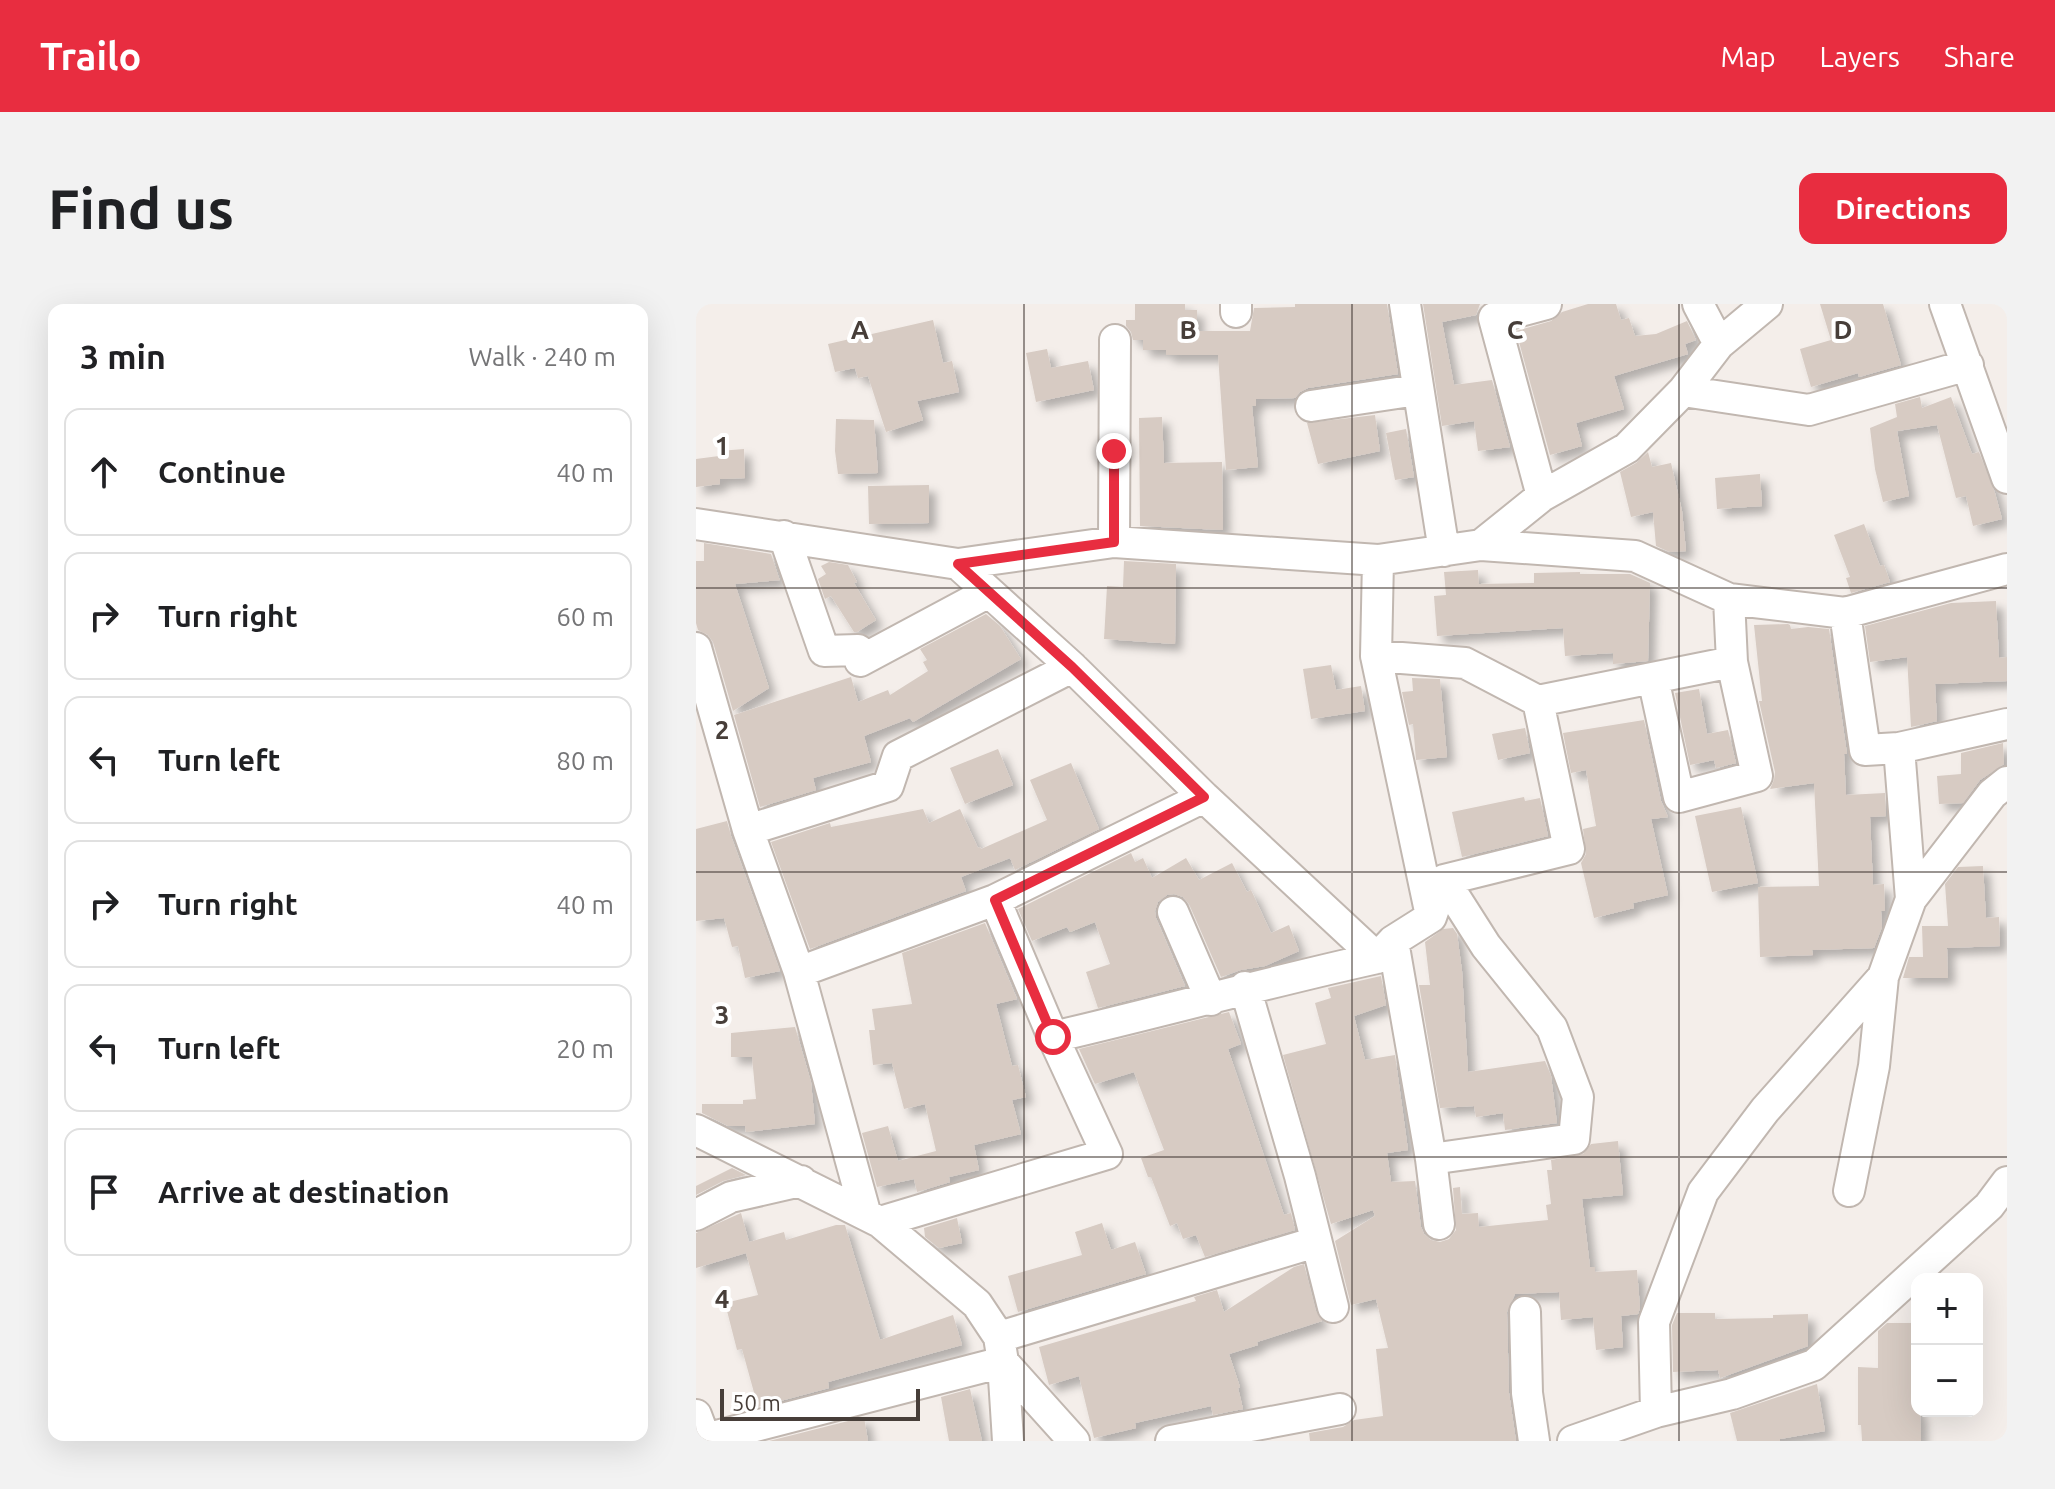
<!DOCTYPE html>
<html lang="en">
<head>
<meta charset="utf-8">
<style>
	:root { --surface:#fff; --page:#f2f2f2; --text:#202124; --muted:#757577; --line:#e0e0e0; --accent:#e82d40 }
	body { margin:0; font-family:Ubuntu,sans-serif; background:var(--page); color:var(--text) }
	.controls { position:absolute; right:24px; bottom:24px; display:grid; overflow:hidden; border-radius:16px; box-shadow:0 8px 32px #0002 }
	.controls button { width:72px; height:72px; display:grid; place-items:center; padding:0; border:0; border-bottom:2px solid var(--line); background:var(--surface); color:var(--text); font:40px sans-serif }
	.scale { position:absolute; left:24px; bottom:20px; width:200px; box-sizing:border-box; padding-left:8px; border:4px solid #473e39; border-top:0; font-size:22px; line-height:28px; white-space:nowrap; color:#473e39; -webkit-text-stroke:6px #fff; paint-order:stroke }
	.stop { position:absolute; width:24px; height:24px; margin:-18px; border:6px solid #e82d40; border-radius:50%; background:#fff }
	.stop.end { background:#e82d40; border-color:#fff; box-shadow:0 2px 8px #0008 }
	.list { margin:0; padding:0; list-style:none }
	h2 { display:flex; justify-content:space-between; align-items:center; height:104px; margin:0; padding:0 32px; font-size:34px }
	h2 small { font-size:26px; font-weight:400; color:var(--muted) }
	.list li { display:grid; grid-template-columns:52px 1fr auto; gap:24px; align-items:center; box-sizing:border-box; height:128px; margin:0 16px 16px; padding:0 16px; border:2px solid var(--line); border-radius:16px }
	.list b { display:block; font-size:30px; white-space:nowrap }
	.list em { font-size:26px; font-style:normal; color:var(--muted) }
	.icon { flex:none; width:44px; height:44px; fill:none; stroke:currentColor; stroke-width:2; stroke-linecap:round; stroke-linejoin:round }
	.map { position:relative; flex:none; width:1311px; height:1137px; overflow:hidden; border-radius:16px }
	header { display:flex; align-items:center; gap:48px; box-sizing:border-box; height:112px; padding:0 40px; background:var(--accent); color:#fff }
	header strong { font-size:38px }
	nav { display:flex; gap:44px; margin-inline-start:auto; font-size:28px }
	.intro { display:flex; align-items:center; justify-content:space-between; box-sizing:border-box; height:192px; padding:0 48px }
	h1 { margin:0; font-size:56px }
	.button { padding:20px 36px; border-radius:16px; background:var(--accent); color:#fff; font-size:28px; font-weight:700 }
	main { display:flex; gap:48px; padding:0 48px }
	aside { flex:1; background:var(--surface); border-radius:16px; box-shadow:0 8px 32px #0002 }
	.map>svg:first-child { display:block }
</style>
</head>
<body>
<header>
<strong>Trailo</strong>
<nav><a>Map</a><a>Layers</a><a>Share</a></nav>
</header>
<div class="intro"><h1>Find us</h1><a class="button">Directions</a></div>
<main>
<aside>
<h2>3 min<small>Walk · 240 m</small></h2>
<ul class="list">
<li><svg class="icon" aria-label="ahead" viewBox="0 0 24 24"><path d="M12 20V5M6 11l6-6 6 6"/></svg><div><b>Continue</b></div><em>40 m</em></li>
<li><svg class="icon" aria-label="right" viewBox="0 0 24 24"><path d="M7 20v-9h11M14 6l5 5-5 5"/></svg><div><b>Turn right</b></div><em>60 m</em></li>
<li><svg class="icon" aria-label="left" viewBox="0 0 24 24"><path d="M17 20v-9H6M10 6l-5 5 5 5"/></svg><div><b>Turn left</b></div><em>80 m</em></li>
<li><svg class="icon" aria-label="right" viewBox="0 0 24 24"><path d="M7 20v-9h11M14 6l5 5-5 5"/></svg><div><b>Turn right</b></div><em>40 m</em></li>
<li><svg class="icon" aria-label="left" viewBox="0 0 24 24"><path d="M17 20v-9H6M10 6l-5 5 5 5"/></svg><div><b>Turn left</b></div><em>20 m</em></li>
<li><svg class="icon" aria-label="arrive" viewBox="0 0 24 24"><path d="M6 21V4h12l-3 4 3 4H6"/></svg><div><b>Arrive at destination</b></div></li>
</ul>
</aside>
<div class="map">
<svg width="1311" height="1137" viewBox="0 0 1311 1137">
	<defs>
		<filter id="shadow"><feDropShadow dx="7" dy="7" stdDeviation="4" flood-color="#0004"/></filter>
	</defs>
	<rect width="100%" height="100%" fill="#f4eeea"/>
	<path fill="#d7cbc3" filter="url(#shadow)" d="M 439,0 L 489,0 L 489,6 L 501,6 L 501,27 L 554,27 L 558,4 L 599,3 L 599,0 L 691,0 L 702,70 L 612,84 L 604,88 L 599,94 L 560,95 L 560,102 L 556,102 L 562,163 L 530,166 L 522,51 L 470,51 L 470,46 L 447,46 L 447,36 L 437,36 L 435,28 L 430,22 L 430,16 L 439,16 Z
		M 727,0 L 784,0 L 780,11 L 746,18 L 758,81 L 796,76 L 814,143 L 782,147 L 778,117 L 746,122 Z
		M 892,0 L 920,0 L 925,16 L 933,14 L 939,32 L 960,30 L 991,17 L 1000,36 L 989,40 L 992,50 L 918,72 L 928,105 L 880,119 L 886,142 L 854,151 L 820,27 L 855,17 L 866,8 Z
		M 1124,0 L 1187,0 L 1205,61 L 1163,73 L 1162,69 L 1115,83 L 1104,45 L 1135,36 Z
		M 237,16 L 247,59 L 256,57 L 263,88 L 221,97 L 227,116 L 190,128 L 172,72 L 162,74 L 159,64 L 139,68 L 132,40 Z
		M 351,45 L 355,64 L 392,57 L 398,86 L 340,98 L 330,49 Z
		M 1224,93 L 1226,104 L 1255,93 L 1276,150 L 1283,148 L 1299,189 L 1306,215 L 1277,222 L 1270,192 L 1260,194 L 1241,121 L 1201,127 L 1213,192 L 1187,198 L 1179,165 L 1174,124 L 1201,113 L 1199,100 Z
		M 679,111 L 684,147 L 622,160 L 611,119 Z
		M 466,113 L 468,159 L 526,158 L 527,226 L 444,222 L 443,114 Z
		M 140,115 L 178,116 L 182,169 L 142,170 L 139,147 Z
		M 710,125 L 718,173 L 699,176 L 690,129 Z
		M 48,145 L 49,174 L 24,175 L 24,180 L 0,183 L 0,155 L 23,152 L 23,147 Z
		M 952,148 L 956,163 L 975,159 L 986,207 L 990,247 L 974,248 L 960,242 L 957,208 L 935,213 L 924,168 L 940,159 Z
		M 1064,170 L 1066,202 L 1021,205 L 1019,174 Z
		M 233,181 L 233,219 L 173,220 L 172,182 Z
		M 1168,220 L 1184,262 L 1188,261 L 1194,278 L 1155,289 L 1150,274 L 1154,273 L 1138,231 Z
		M 8,239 L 75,250 L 83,274 L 84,276 L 39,280 L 73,384 L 37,407 L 17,338 L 12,331 L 2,326 L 0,319 L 0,257 L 8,257 Z
		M 428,257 L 480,260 L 479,340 L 408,335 L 411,282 L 427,283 Z
		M 133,258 L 152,261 L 161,278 L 158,279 L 180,316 L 161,328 L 158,328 L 135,292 L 129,295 L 122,275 L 130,270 L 125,262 Z
		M 782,266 L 783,280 L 838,279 L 838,269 L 884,268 L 884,270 L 934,270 L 954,279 L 952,357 L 917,360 L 917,349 L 869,352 L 867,324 L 741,332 L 738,292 L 750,291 L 748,268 Z
		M 1300,297 L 1303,354 L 1311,353 L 1311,377 L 1239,380 L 1241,417 L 1215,423 L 1211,353 L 1174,358 L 1169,322 L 1255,299 Z
		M 290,310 L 304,322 L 325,355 L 217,418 L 214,414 L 168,432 L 175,458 L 117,474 L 120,486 L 64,503 L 38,411 L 155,373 L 162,398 L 192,386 L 194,391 L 232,367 L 227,358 L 231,356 L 224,345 Z
		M 1092,320 L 1094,321 L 1095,325 L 1112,323 L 1133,325 L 1151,450 L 1148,450 L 1150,491 L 1189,489 L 1190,512 L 1174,513 L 1177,581 L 1188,580 L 1189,607 L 1185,607 L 1186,623 L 1178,644 L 1116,646 L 1117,651 L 1064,653 L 1062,583 L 1123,582 L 1118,479 L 1074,485 L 1078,476 L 1079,468 L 1063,397 L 1066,397 L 1058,321 Z
		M 635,361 L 640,386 L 665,382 L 669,407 L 615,415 L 607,365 Z
		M 716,374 L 744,375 L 751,453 L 720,456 L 717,420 L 713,421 L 706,388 L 717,387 Z
		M 1003,385 L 1011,430 L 1032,426 L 1040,459 L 1020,464 L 1018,456 L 994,461 L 979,389 Z
		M 948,416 L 965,497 L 972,513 L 955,515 L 972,591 L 937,599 L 938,604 L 898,614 L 885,559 L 890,550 L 887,525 L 900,522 L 890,466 L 875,469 L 867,429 Z
		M 829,424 L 834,449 L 802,456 L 796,430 Z
		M 1307,439 L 1308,460 L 1284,476 L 1267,499 L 1243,500 L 1241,472 L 1265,470 L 1265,449 Z
		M 302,445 L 317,481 L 269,500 L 254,464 Z
		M 375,459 L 403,525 L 319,566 L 314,554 L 265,573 L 270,587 L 114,645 L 75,538 L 134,519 L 135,523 L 227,505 L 233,519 L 264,505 L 282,544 L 284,543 L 285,545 L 351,516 L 334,476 Z
		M 828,493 L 829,497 L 844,494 L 852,532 L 766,553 L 756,508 Z
		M 1045,503 L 1062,579 L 1016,588 L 999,512 Z
		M 31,517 L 35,532 L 84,667 L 49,674 L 42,642 L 36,643 L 28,614 L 0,617 L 0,525 Z
		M 435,549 L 439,558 L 447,554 L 456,574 L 490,554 L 503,576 L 536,559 L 551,588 L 555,586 L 575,629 L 593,621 L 603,647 L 569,662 L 545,666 L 525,673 L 493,600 L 487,593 L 478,590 L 471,591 L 462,598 L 459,607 L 460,614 L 489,682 L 402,704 L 390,668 L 414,660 L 399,618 L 374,628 L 371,623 L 336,637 L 322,605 Z
		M 1287,562 L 1290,614 L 1303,613 L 1304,642 L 1251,644 L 1252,674 L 1207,674 L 1213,653 L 1227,653 L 1226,622 L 1252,622 L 1249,580 L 1262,563 Z
		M 289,619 L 321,695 L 300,700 L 316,762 L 322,761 L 330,793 L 316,796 L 325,830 L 278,841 L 283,866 L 253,873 L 254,878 L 221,888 L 218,875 L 181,883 L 166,829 L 192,822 L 202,857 L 240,847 L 229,800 L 208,805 L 196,759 L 177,761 L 173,726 L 179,726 L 176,705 L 216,700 L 206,649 Z
		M 757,624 L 761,630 L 766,667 L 772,768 L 849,757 L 855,772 L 861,819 L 809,826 L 807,809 L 780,813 L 778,802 L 744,804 L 723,681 L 734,681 L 729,638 L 747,625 Z
		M 685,672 L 690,701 L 658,712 L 669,756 L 699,751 L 712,846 L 691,849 L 695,878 L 719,877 L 725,923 L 728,930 L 735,936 L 744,938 L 753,935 L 760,926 L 757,884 L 764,883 L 766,910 L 782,909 L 783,923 L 852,916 L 850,901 L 855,900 L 851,866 L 856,866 L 855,856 L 887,850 L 895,840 L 922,837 L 927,891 L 886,895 L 894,963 L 899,963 L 899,968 L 941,966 L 944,1004 L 942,1010 L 925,1012 L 927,1043 L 900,1046 L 897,1013 L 865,1016 L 863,988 L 819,990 L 811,1008 L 813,1089 L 820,1137 L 614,1137 L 613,1129 L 647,1123 L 658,1116 L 687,1112 L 680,1045 L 692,1044 L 680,995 L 655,1001 L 639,937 L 679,912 L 677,906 L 635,920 L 587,751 L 630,740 L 619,699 L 635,694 L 632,684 Z
		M 533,708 L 545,740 L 532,745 L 588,911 L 595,909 L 599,926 L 509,953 L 500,931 L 487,935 L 481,919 L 474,922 L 455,873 L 452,873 L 445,854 L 468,846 L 438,768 L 399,780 L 383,745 Z
		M 99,723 L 115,778 L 119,820 L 50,828 L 49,822 L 32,822 L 6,809 L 6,800 L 47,800 L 47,796 L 60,795 L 56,753 L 35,753 L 35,729 Z
		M 36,864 L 50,871 L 27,877 L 0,891 L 0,882 Z
		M 45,909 L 53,938 L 88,928 L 90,936 L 140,921 L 149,921 L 184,1036 L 257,1011 L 266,1041 L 132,1078 L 133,1084 L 62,1103 L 46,1045 L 41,1046 L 29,999 L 62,991 L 50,949 L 0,964 L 0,929 Z
		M 261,914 L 266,939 L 243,944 L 229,933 L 228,924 Z
		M 406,919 L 415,946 L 439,938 L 450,970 L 322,1008 L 312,972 L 386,951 L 379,928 Z
		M 608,960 L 620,1007 L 626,1017 L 561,1038 L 562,1041 L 533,1050 L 544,1083 L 542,1084 L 547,1105 L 517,1111 L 515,1102 L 439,1119 L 440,1124 L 398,1134 L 383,1072 L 353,1081 L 343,1043 L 500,997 L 498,993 L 521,986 L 528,1008 L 598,963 Z
		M 981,1009 L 1019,1009 L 1019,1015 L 1077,1014 L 1077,1011 L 1112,1010 L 1112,1042 L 1024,1074 L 1022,1066 L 977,1068 L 976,1021 Z
		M 1191,1019 L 1221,1019 L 1221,1108 L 1224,1108 L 1225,1137 L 1166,1137 L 1165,1121 L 1162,1121 L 1162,1063 L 1182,1064 L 1182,1027 Z
		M 1121,1080 L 1129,1127 L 1084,1135 L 1084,1137 L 1041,1137 L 1034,1109 Z
		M 274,1085 L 286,1137 L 253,1137 L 245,1093 Z
		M 168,1113 L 172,1137 L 73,1137 Z"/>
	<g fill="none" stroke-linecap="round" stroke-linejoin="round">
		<g stroke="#c1b7b0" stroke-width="34">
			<path id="street" d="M 540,0 L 540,8
				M 709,0 L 748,247
				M 1002,0 L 1023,40
				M 1249,0 L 1311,174
				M 987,87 L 1113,106 L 1272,61
				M 615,102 L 721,86
				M 846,192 L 798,14 L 850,0
				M 0,220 L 262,260 L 418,238 L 682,256 L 785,241 L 939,252 L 1033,295 L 1149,309 L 1311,265
				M 88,232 L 128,347 L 162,346 L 164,357 L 291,289
				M 418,238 L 419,36
				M 785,241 L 846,192 L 931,144 L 987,87 L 1023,40 L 1071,0
				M 682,256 L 680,352 L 735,612
				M 262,260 L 376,363 L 508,493 L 681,654
				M 1149,309 L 1169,446 L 1203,444 L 1311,420
				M 0,344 L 52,526 L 103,668 L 169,908
				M 680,352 L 769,359 L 842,397 L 1036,358 L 1033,295
				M 957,374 L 983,493 L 1061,472 L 1036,358
				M 1203,444 L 1215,595
				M 52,526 L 192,482 L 202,452 L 376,363
				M 477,608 L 515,696
				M 697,637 L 735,855
				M 103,668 L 299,596 L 508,493
				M 549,683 L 604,872 L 637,1003
				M 357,733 C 465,708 572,678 681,654 L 697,637 L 735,613 L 748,576 L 873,545 L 842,397
				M 0,826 L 184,918 L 281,1000 L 303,1033 L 307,1058 L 378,1137
				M 1153,887 L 1178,762 L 1187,673 L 1215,595 L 1296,490 L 1311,478
				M 0,911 L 35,893 L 105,877
				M 184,918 L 411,850 L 357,733 L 299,596
				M 743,920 L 735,855 L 878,835 L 882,793 L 856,724 L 790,642 L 748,576
				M 829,1008 L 831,1089 L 838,1137
				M 303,1033 L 620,938
				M 960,1108 L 958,1018 L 1007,888 L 1069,806 L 1187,673
				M 0,1111 L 9,1135 L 307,1058 L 312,1137
				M 475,1137 L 644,1105
				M 877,1137 L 960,1108 L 1036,1090 L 1118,1061 L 1293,902 L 1311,878"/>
		</g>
		<use href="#street" stroke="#fff" stroke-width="30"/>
	</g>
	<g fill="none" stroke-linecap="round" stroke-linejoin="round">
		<path stroke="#e82d40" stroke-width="10" d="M 357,733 L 299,596 L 508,493 L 376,363 L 262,260 L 418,238 L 418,147"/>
	</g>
	<path fill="none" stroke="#473e39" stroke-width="2" stroke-opacity="0.55" d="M 328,0 L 328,1137M 656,0 L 656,1137M 983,0 L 983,1137M 0,284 L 1311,284M 0,568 L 1311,568M 0,853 L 1311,853"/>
	<g font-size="26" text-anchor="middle" font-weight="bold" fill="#473e39" stroke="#fff" stroke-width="8" stroke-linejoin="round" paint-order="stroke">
		<text x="164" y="35">A</text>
		<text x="492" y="35">B</text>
		<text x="819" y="35">C</text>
		<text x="1147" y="35">D</text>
		<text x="26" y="151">1</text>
		<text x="26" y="435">2</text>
		<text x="26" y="720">3</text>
		<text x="26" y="1004">4</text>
	</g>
</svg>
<div class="controls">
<button>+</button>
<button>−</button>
</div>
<div class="scale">50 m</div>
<div class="stop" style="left:357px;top:733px"></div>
<div class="stop end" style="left:418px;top:147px"></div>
</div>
</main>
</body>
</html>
